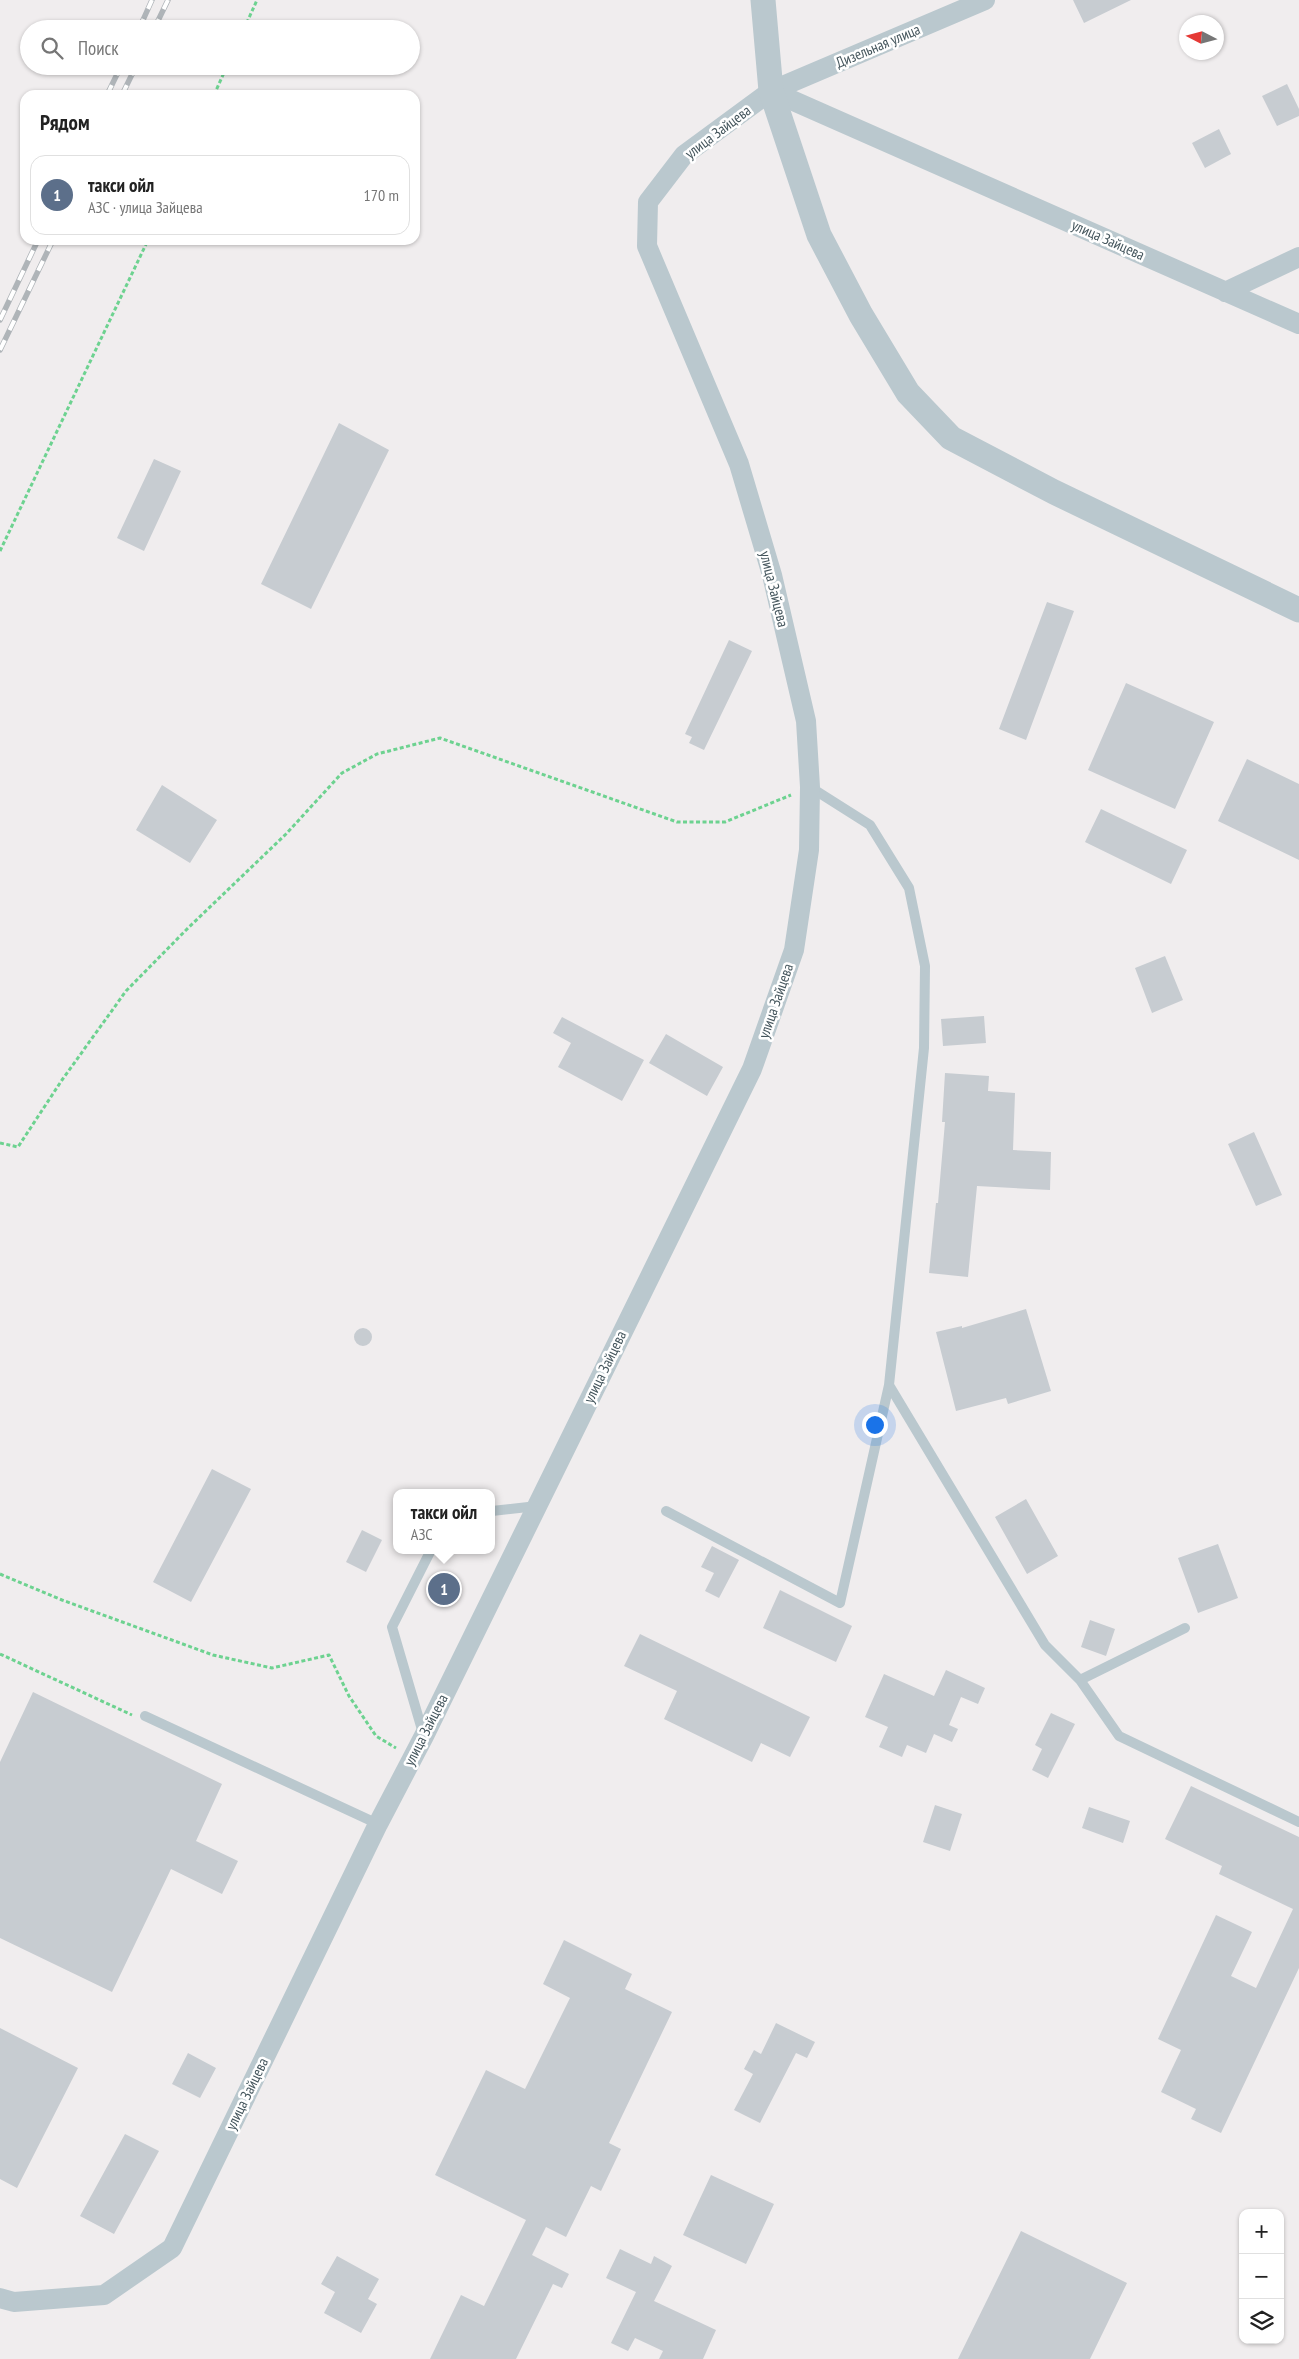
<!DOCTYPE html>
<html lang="ru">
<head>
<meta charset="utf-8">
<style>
	:root { --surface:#fff; --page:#f6f6f6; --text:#222; --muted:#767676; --line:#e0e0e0; --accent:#0b8043 }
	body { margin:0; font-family:"PT Sans Narrow",sans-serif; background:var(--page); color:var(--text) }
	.controls { position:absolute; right:15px; bottom:15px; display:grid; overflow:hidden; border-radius:10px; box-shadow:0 1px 4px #0004 }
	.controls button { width:45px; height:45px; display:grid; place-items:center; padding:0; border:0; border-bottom:1px solid var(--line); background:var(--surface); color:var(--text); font:25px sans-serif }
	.compass { position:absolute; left:1179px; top:15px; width:45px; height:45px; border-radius:50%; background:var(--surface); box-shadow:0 1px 4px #0004; rotate:276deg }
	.you { position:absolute; left:874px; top:1424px; width:18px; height:18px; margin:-12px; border:4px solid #fff; border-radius:50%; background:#1a73e8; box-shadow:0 0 0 8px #1a73e833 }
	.badge { display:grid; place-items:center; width:32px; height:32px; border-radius:50%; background:var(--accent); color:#fff; font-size:16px; font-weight:700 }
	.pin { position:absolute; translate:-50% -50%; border:2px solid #fff; box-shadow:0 1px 5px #0006 }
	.popup { position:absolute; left:393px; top:1489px; width:102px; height:65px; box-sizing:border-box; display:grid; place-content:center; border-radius:10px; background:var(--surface); filter:drop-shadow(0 1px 4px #0005); font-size:16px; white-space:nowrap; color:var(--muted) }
	.popup b { font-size:19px; color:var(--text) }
	.popup::after { content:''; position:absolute; left:50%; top:100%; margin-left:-10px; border:10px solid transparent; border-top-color:var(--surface) }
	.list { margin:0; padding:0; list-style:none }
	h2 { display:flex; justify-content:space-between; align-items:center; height:65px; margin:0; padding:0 20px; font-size:21px }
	h2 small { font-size:16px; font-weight:400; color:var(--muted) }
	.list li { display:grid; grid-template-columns:32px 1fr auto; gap:15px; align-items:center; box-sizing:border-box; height:80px; margin:0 10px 10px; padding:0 10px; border:1px solid var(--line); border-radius:15px }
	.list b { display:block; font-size:19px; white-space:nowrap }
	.list p { margin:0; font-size:16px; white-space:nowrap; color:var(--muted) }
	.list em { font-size:16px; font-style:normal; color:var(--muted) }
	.icon { flex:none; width:28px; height:28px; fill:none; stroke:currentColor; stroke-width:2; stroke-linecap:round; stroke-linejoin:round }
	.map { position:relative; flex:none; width:1299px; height:2359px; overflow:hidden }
	.search { position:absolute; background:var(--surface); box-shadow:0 1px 4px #0004; left:20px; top:20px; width:400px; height:55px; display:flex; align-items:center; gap:12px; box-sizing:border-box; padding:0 18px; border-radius:28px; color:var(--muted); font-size:19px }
	.panel { position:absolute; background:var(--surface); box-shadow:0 1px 4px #0004; left:20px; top:90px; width:400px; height:155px; border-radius:15px }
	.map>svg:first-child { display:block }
</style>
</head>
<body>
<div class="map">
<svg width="1299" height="2359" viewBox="0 0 1299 2359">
	<rect width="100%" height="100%" fill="#f0edee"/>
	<path fill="#c7ccd1" d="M 1073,0 L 1131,0 L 1084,23 Z
		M 1287,84 L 1299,109 L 1299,116 L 1277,126 L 1262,96 Z
		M 1219,129 L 1231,154 L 1205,168 L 1192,143 Z
		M 339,423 L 389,450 L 311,609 L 261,584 Z
		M 154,459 L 181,471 L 144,551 L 117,538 Z
		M 1047,602 L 1074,611 L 1026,740 L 999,729 Z
		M 729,640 L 752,651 L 704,750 L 689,743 L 692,737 L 685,734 Z
		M 1126,683 L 1214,722 L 1175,809 L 1088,770 Z
		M 1247,759 L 1299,784 L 1299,860 L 1218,821 Z
		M 162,785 L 217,820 L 190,863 L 136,830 Z
		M 1101,809 L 1187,850 L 1171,884 L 1085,842 Z
		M 1165,956 L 1183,1000 L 1152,1013 L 1135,968 Z
		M 984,1016 L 986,1043 L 943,1046 L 941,1019 Z
		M 562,1017 L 644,1060 L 622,1101 L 558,1067 L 571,1043 L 553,1033 Z
		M 666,1034 L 723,1067 L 707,1096 L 649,1063 Z
		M 945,1073 L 989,1076 L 988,1091 L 1015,1093 L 1013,1150 L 1051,1152 L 1050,1190 L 977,1186 L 968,1277 L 929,1273 L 936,1203 L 938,1203 L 945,1122 L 942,1122 Z
		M 1254,1132 L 1282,1195 L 1256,1206 L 1228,1144 Z
		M 1026,1309 L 1051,1391 L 1008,1404 L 1006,1398 L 956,1411 L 936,1332 L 962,1326 L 962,1328 Z
		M354 1337a9 9 0 1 1 18 0a9 9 0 1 1-18 0Z
		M 212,1469 L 251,1489 L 191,1602 L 153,1582 Z
		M 1026,1499 L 1058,1556 L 1027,1574 L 995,1517 Z
		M 362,1530 L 382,1540 L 366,1572 L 346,1562 Z
		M 1218,1544 L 1238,1598 L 1198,1613 L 1178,1558 Z
		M 712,1546 L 739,1560 L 719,1598 L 705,1591 L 714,1573 L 701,1567 Z
		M 780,1590 L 852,1626 L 836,1662 L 763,1628 Z
		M 1090,1620 L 1115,1629 L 1106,1656 L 1081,1647 Z
		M 640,1634 L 810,1717 L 790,1757 L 761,1743 L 752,1762 L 664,1719 L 677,1691 L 624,1666 Z
		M 946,1670 L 985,1688 L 978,1704 L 961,1697 L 949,1725 L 958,1729 L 952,1742 L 934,1734 L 926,1753 L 907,1745 L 902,1757 L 879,1747 L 888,1727 L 865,1717 L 884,1674 L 934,1696 Z
		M 33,1692 L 222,1784 L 196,1841 L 238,1861 L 222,1894 L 171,1869 L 112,1992 L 0,1938 L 0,1762 Z
		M 1051,1713 L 1075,1724 L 1048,1778 L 1032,1770 L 1042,1749 L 1035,1745 Z
		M 1191,1786 L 1299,1837 L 1299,1968 L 1221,2133 L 1191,2119 L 1196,2109 L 1161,2092 L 1181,2050 L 1158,2039 L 1216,1915 L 1252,1932 L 1231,1976 L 1256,1988 L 1293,1909 L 1219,1874 L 1222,1866 L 1165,1839 Z
		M 935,1805 L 962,1814 L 950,1851 L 923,1842 Z
		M 1089,1807 L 1130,1821 L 1123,1843 L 1082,1828 Z
		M 564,1940 L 632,1974 L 625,1989 L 672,2012 L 609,2143 L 621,2149 L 601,2191 L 591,2186 L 566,2237 L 546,2227 L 532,2255 L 569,2274 L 562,2288 L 553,2284 L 516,2359 L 430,2359 L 461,2295 L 484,2306 L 526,2220 L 435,2175 L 486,2070 L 525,2089 L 570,1998 L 543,1984 Z
		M 776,2023 L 815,2042 L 807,2058 L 796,2053 L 760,2123 L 734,2110 L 753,2074 L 744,2069 L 754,2050 L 761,2054 Z
		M 0,2028 L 78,2068 L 17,2188 L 0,2179 Z
		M 188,2053 L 216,2068 L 200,2098 L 172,2084 Z
		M 125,2134 L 159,2151 L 114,2234 L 80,2216 Z
		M 711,2175 L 774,2204 L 746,2264 L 683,2235 Z
		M 1021,2231 L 1127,2283 L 1090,2359 L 958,2359 Z
		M 620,2249 L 651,2264 L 654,2256 L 672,2266 L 654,2301 L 716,2330 L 703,2359 L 659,2359 L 663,2351 L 635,2338 L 628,2351 L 611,2343 L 636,2292 L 606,2278 Z
		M 337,2256 L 379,2279 L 368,2299 L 377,2304 L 361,2333 L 324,2313 L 335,2292 L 321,2284 Z"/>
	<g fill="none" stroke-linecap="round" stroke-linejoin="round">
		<path stroke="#6dd290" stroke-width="3" stroke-dasharray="4 2.5" stroke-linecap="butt" d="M 244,29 L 257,0
			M 214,95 L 227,66
			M 0,551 L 148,240
			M 0,1143 L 18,1147 L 62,1080 L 126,991 L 188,928 L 286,834 L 342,773 L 377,754 L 440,738 L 677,822 L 725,822 L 791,795
			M 0,1574 L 62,1600 L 213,1655 L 272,1668 L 329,1655 L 349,1696 L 376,1736 L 396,1748
			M 0,1654 L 132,1715"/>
		<path stroke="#bac8ce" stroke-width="10" d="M 810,787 L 870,825 L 909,888 L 925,966 L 924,1048 L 889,1385 L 1045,1645 L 1080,1680 L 1185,1628
			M 492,1511 L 537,1506
			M 666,1511 L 840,1603 L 889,1385
			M 1080,1680 L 1119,1736 L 1299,1822
			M 145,1716 L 378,1824
			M 423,1733 L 392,1627 L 431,1550"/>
		<path stroke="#bac8ce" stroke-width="20" d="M 771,91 L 1299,324
			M 1225,292 L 1299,257
			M 0,2298 L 14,2302 L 104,2295 L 172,2248 L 378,1824 L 424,1736 L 752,1069 L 794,950 L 809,850 L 810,787 L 806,721 L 772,575 L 739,464 L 647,246 L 648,202 L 684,155 L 771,91 L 985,0"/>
		<path stroke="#bac8ce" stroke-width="25" d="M 763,0 L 771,91 L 819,235 L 861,315 L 908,393 L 951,438 L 1054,492 L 1299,610"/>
		<g stroke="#afb4b8" stroke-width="5.5">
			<path id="rail" d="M 139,29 L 152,0
				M 154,29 L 168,0
				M 107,95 L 121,66
				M 122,95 L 136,66
				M 0,320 L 38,240
				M 0,350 L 53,240"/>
		</g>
		<use href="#rail" stroke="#fff" stroke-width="4" stroke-dasharray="11" stroke-linecap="butt"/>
	</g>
	<g text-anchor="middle" stroke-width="5" stroke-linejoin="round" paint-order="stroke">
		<g font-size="15" fill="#44555c" stroke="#fff">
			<text transform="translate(878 46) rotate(-23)" y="5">Дизельная улица</text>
			<text transform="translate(718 132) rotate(-37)" y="5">улица Зайцева</text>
			<text transform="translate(1108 240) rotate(24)" y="5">улица Зайцева</text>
			<text transform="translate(774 589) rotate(76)" y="5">улица Зайцева</text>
			<text transform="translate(776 1001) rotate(-71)" y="5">улица Зайцева</text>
			<text transform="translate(605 1367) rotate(-64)" y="5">улица Зайцева</text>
			<text transform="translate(426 1730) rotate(-63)" y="5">улица Зайцева</text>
			<text transform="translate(247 2094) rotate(-64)" y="5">улица Зайцева</text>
		</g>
	</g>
</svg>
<div class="controls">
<button>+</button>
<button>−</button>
<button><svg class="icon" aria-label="layers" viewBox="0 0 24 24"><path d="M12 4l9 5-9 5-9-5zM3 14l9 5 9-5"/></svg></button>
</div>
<svg class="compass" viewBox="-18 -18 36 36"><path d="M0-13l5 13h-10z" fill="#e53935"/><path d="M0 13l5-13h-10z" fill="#767676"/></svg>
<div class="you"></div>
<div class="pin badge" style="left:444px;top:1589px;background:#5c6f8a">1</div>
<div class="popup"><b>такси ойл</b>АЗС</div>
<div class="search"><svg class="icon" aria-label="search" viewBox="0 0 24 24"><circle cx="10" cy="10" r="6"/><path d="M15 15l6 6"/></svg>Поиск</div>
<section class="panel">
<h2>Рядом<small></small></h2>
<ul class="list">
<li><span class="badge" style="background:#5c6f8a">1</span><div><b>такси ойл</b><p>АЗС · улица Зайцева</p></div><em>170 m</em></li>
</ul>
</section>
</div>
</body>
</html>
